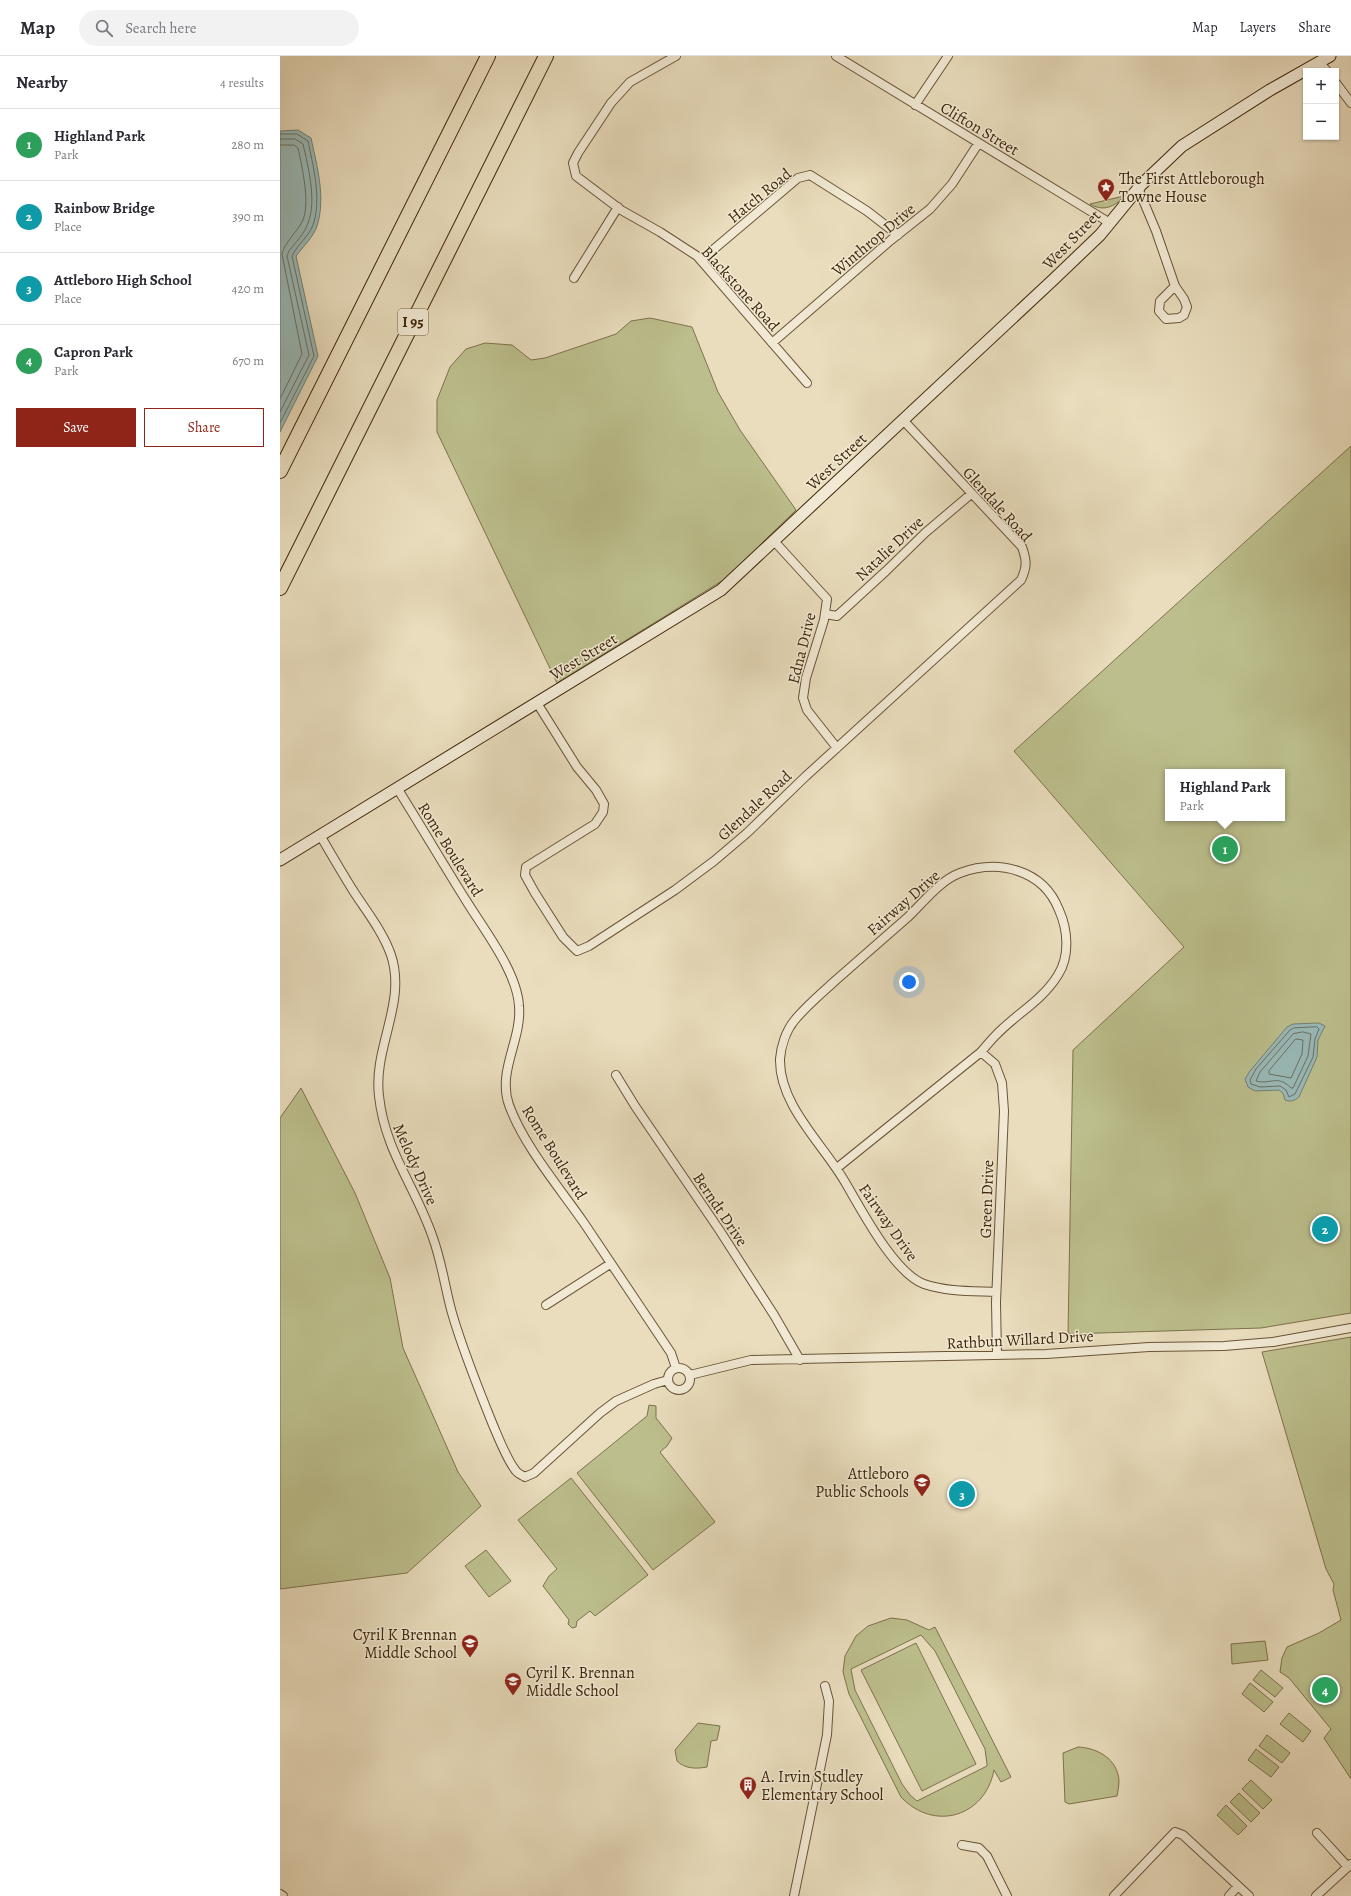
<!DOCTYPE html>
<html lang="en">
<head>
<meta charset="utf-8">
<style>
	:root { --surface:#fff; --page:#f2f2f3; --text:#2b2b33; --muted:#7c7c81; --line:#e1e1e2; --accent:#8f2418 }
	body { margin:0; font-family:Alegreya,serif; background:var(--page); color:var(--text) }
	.controls { position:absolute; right:12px; top:12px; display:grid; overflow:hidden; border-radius:0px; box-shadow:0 1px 3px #0004 }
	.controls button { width:36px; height:36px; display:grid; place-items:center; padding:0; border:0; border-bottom:1px solid var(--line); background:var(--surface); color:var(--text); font:20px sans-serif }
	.you { position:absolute; left:629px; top:926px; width:14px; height:14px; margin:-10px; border:3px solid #fff; border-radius:50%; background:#1a73e8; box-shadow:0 0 0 6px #1a73e833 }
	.badge { display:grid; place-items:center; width:26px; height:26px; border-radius:50%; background:var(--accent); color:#fff; font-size:13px; font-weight:700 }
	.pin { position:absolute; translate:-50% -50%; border:2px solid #fff; box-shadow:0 1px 4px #0006 }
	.popup { position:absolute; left:885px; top:713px; width:120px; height:52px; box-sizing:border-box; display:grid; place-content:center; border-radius:0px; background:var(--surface); filter:drop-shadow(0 1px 3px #0005); font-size:13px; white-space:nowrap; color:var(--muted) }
	.popup b { font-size:15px; color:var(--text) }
	.popup::after { content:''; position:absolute; left:50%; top:100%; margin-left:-8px; border:8px solid transparent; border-top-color:var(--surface) }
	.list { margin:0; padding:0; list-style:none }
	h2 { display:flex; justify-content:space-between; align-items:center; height:52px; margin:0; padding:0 16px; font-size:17px }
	h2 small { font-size:13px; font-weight:400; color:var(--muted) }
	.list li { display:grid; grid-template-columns:26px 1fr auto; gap:12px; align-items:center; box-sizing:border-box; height:72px; padding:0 16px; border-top:1px solid var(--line) }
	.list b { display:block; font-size:15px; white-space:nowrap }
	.list p { margin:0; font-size:13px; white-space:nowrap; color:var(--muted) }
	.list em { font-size:13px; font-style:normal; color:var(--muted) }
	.actions { display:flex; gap:8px; padding:12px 16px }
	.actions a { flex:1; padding:9px 0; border:1px solid var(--accent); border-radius:0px; text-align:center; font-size:14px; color:var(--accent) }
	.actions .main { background:var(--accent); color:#fff }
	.icon { flex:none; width:22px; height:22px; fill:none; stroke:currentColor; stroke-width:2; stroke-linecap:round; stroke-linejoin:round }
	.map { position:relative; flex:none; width:1071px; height:1840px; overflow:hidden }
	header { display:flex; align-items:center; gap:24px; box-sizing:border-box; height:56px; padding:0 20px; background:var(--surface); border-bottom:1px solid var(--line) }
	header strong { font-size:19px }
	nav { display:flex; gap:22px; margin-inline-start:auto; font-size:14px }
	.search { width:280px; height:36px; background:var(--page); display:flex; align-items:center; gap:10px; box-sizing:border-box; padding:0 14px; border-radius:22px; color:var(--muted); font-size:15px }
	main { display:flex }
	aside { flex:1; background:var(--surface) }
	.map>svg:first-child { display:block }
</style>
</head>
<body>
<header>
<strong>Map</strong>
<div class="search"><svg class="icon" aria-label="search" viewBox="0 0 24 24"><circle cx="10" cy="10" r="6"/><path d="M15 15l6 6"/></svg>Search here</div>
<nav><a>Map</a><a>Layers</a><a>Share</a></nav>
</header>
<main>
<aside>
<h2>Nearby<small>4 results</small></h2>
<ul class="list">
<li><span class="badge" style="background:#2e9e5b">1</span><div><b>Highland Park</b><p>Park</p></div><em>280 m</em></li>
<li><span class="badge" style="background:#0f9aa8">2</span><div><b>Rainbow Bridge</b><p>Place</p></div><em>390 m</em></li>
<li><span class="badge" style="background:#0f9aa8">3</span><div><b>Attleboro High School</b><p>Place</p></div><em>420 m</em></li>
<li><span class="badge" style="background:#2e9e5b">4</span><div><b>Capron Park</b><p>Park</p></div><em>670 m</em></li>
</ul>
<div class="actions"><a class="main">Save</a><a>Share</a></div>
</aside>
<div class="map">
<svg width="1071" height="1840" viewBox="0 0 1071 1840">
	<rect width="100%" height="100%" fill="#e9ddbd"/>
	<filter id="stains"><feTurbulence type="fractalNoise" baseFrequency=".005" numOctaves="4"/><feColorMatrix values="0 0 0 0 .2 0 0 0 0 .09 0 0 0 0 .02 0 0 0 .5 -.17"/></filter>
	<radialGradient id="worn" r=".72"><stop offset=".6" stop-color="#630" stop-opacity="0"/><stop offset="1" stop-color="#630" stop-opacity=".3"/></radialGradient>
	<path fill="#bcbf8d" stroke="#7e724b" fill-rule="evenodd" d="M 844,140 C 835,151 823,156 810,148 Z
		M 370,262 L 412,271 L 438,336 L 460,374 L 516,454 L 445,523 L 277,627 L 157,376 L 157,344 L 170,311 L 186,293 L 205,287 L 232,289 L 251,304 L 265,302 L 336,278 L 351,265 Z
		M 1071,390 L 1071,1257 L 981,1272 L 788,1278 L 793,994 L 904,891 L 734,695 ZM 888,716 L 1002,716 L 1002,762 L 888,762 Z
		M 21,1032 L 75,1137 L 110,1222 L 123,1292 L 178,1416 L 201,1450 L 127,1517 L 0,1533 L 0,1062 Z
		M 1071,1281 L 1071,1723 L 1044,1682 L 1051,1673 L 1009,1622 L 1000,1616 L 1002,1602 L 1007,1591 L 1039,1577 L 1061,1564 L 1053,1534 L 1054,1528 L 1046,1513 L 982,1296 Z
		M 369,1349 L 376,1350 L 376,1362 L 392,1382 L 387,1390 L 380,1396 L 435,1466 L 373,1514 L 297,1417 L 367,1360 Z
		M 291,1422 L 368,1519 L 315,1560 L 310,1555 L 297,1565 L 296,1571 L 292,1572 L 288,1568 L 289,1564 L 263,1530 L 269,1520 L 277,1513 L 238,1464 Z
		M 206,1494 L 231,1525 L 209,1541 L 185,1510 Z
		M 611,1562 L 627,1564 L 649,1574 L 655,1571 L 731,1721 L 721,1726 L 714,1714 C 705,1761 654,1776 621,1741 L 569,1638 L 563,1616 L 565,1600 L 576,1580 L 588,1570 ZM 641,1579 L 655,1595 L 705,1693 L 707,1708 L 707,1710 L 637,1745 L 630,1739 L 622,1728 L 575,1634 L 571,1613 Z
		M 985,1585 L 988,1604 L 952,1608 L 951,1588 Z
		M 636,1587 L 696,1708 L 642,1735 L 581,1614 Z
		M 981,1614 L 1003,1632 L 995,1641 L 973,1624 Z
		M 970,1627 L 993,1646 L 984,1656 L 962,1638 Z
		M 1009,1657 L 1031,1675 L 1023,1686 L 1000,1668 Z
		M 418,1667 L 440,1670 L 437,1684 L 431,1685 L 427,1711 C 416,1713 405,1713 397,1705 L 395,1694 Z
		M 987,1679 L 1010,1697 L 1002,1707 L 979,1690 Z
		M 798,1691 C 818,1692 837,1703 839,1724 C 839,1729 838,1735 837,1740 L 789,1748 L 785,1746 L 783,1697 Z
		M 976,1693 L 999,1711 L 991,1721 L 968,1704 Z
		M 971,1724 L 992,1744 L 983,1753 L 962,1733 Z
		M 959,1737 L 980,1757 L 971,1766 L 950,1746 Z
		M 946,1749 L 967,1770 L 958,1779 L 937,1759 Z"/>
	<path fill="#99bab9" stroke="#757f73" d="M 18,74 L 31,82 C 37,110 46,142 37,170 C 34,180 23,191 16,200 L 38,300 L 0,376 L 0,75 Z
		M 1039,967 L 1045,970 L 1038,984 L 1037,1001 L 1019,1041 C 1014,1045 1011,1046 1005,1044 L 1003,1037 L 999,1034 L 975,1035 L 968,1031 L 965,1023 L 970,1015 L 1007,971 L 1013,968 Z"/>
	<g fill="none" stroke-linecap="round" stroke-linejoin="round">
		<path stroke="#6c7061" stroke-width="1" d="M 0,78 L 17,78 L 28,85 C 33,110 42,143 33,169 C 29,180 17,189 12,200 L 34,300 L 0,367
			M 0,83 L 15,83 L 23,88 C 28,110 37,145 28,167 C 25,177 15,187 9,195 L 7,200 L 29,299 L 0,356
			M 0,89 L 14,89 L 18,92 C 22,111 31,149 22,166 C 16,177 5,186 2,198 L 22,298 L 0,343
			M 1037,971 L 1039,973 L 1035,983 L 1033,1001 L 1015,1038 L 1009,1041 L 1006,1034 L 1000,1030 L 980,1031 L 971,1028 L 970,1024 L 976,1013 L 1010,974 L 1014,972 Z
			M 1023,976 L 1031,978 L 1028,1000 L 1013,1032 L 1011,1032 C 997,1018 991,1029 976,1025 L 980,1016 L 1013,978 Z
			M 1016,983 L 1023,984 L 1022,998 L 1011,1022 L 989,1018 L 989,1015 Z"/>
		<g stroke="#6a5436" stroke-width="10">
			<path id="street" d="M 396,0 L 350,26 L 331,47 L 298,97 L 293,107 L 296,120 L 341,154 L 380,176 L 417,200 L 527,327
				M 556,0 L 830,167
				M 1039,6 L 1047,15
				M 1056,27 L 1071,47
				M 635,49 L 668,0
				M 858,132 L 876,175 L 895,230 L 904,243 L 907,251 L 904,259 L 899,262 L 886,263 L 879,255 L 880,245 L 895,230
				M 421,204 L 518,122 L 530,119 L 587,155 L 618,179
				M 294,222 L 338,151
				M 492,287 L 611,184 L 650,153 L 672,128 L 698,88
				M 494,485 L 547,543 L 544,564 L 526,622 L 523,642 L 527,654 L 557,692
				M 545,558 L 557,560 L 606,515 L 645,477 L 691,438
				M 257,647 L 297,711 L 316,734 L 324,748 L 323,756 L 315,768 L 246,811 L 245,819 L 255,837 L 283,881 L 297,895 L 309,890 L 395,834 L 434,805 L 467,777 L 526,720 L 741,524 C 747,511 747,505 742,491 L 624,365
				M 117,732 C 141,770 163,808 187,846 C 205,875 237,916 239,950 C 242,984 217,1015 229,1049 C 244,1090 279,1131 304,1167 C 333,1210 362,1254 391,1297 L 396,1312
				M 40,779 C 51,798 62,817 74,836 C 87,856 103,876 111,899 C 127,947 93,991 99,1040 C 105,1096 136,1131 153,1182 C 162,1207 165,1232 172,1257 C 183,1295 198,1332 213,1369 C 219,1383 227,1404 236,1415 C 238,1418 242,1419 245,1421 L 254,1417 L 320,1357 L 336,1345 L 374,1328 L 388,1324
				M 701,996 L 715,1008 L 722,1027 L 724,1055 L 716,1246 L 717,1299
				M 336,1019 L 355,1050 L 440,1175 L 494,1259 L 520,1304
				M 557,1112 L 701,996 C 706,990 711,984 716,979 C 736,958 762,945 778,919 C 790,900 788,874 779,854 C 763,813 718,803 680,817 C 659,825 644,846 628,861 C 604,882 580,903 556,924 C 542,937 526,950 514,965 C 506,975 501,990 500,1003 C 499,1049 543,1088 565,1126 C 581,1153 614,1217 644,1228 C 668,1236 692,1235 716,1236
				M 266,1249 L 330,1208
				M388 1323a11 11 0 1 1 22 0a11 11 0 1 1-22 0Z
				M 410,1319 L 471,1304 L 766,1298 L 869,1291 L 944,1290 L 993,1286 L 1071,1272
				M 1037,1777 L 1068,1811
				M 682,1789 L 699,1792 L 707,1800 L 727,1840
				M 0,1838 L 3,1840
				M 514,1840 L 547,1679 L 549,1645 L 545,1630
				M 834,1840 L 895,1776 L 903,1779 L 969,1840
				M 949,1840 L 958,1830
				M 1036,1840 L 1071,1808"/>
		</g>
		<g stroke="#3f2609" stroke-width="13">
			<path id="secondary" d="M 0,804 L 441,534 L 774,223 L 820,179 L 861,129 L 902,90 L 990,34 L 1050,0"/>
		</g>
		<g stroke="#3f2609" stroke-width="16">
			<path id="highway" d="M 0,415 L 208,0
				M 0,532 L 266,0"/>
		</g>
		<use href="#street" stroke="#f1e9d4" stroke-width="8"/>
		<use href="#secondary" stroke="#f1e9d4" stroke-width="11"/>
		<use href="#highway" stroke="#e9ddbd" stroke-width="14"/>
	</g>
	<defs>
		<g id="sight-pin" transform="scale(0.9)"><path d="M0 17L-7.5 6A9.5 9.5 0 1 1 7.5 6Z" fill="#8f2418" stroke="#f1e9d4"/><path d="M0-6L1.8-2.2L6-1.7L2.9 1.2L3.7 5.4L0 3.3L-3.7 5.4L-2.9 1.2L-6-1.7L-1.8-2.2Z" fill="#fff"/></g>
		<g id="school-pin" transform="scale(0.9)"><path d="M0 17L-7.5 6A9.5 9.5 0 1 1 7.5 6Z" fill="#8f2418" stroke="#f1e9d4"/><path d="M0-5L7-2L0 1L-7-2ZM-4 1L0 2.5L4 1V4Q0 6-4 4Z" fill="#fff"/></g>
		<g id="building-pin" transform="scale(0.9)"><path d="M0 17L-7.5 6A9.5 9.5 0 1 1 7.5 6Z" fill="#8f2418" stroke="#f1e9d4"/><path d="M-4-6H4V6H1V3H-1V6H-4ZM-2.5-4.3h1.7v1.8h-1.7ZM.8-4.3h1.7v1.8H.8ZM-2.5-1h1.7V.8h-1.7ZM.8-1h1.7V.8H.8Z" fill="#fff"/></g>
	</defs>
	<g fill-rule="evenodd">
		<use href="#sight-pin" x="826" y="131"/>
		<use href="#school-pin" x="642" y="1426"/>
		<use href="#school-pin" x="190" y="1587"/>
		<use href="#school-pin" x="233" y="1625"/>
		<use href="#building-pin" x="468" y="1729"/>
	</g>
	<g text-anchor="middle" stroke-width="3" stroke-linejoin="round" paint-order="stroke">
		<rect fill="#f1e9d4" stroke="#746046" stroke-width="1" x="118" y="253" width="30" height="26" rx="3"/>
		<g font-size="15" font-weight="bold" fill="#3f2609">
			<text x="133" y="271">I 95</text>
		</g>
		<g font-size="16" fill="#3f2609" stroke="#f1e9d4">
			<text transform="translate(700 72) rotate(31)" y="6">Clifton Street</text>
			<text transform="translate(479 139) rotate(-39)" y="6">Hatch Road</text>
			<text transform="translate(593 183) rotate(-40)" y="6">Winthrop Drive</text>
			<text transform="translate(791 183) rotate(-46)" y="6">West Street</text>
			<text transform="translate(461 232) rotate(48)" y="6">Blackstone Road</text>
			<text transform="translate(556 405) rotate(-43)" y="6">West Street</text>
			<text transform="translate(718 448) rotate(48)" y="6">Glendale Road</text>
			<text transform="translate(609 492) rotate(-43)" y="6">Natalie Drive</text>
			<text transform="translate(521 592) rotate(-76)" y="6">Edna Drive</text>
			<text transform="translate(303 600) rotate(-31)" y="6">West Street</text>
			<text transform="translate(474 749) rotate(-43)" y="6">Glendale Road</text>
			<text transform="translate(171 793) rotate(58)" y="6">Rome Boulevard</text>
			<text transform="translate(623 846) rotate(-41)" y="6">Fairway Drive</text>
			<text transform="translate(275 1096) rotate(58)" y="6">Rome Boulevard</text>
			<text transform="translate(136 1108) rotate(66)" y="6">Melody Drive</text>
			<text transform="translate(706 1143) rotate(-88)" y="6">Green Drive</text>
			<text transform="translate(441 1153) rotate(56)" y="6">Berndt Drive</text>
			<text transform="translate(609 1166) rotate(55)" y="6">Fairway Drive</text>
			<text transform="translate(740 1283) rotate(-3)" y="6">Rathbun Willard Drive</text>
		</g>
		<g font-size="16" fill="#3f2609" stroke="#f1e9d4" text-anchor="start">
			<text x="839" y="128">The First Attleborough<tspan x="839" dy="18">Towne House</tspan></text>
			<text x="629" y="1423" text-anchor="end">Attleboro<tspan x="629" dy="18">Public Schools</tspan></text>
			<text x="177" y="1584" text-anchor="end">Cyril K Brennan<tspan x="177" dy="18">Middle School</tspan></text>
			<text x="246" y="1622">Cyril K. Brennan<tspan x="246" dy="18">Middle School</tspan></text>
			<text x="481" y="1726">A. Irvin Studley<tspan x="481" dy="18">Elementary School</tspan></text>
		</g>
	</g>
	<rect width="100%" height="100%" filter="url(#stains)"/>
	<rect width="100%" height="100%" fill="url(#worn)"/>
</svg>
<div class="controls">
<button>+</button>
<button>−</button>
</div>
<div class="you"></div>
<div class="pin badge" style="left:945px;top:793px;background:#2e9e5b">1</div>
<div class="popup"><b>Highland Park</b>Park</div>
<div class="pin badge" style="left:1045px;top:1173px;background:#0f9aa8">2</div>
<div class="pin badge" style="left:682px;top:1438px;background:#0f9aa8">3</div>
<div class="pin badge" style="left:1045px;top:1634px;background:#2e9e5b">4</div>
</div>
</main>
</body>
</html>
